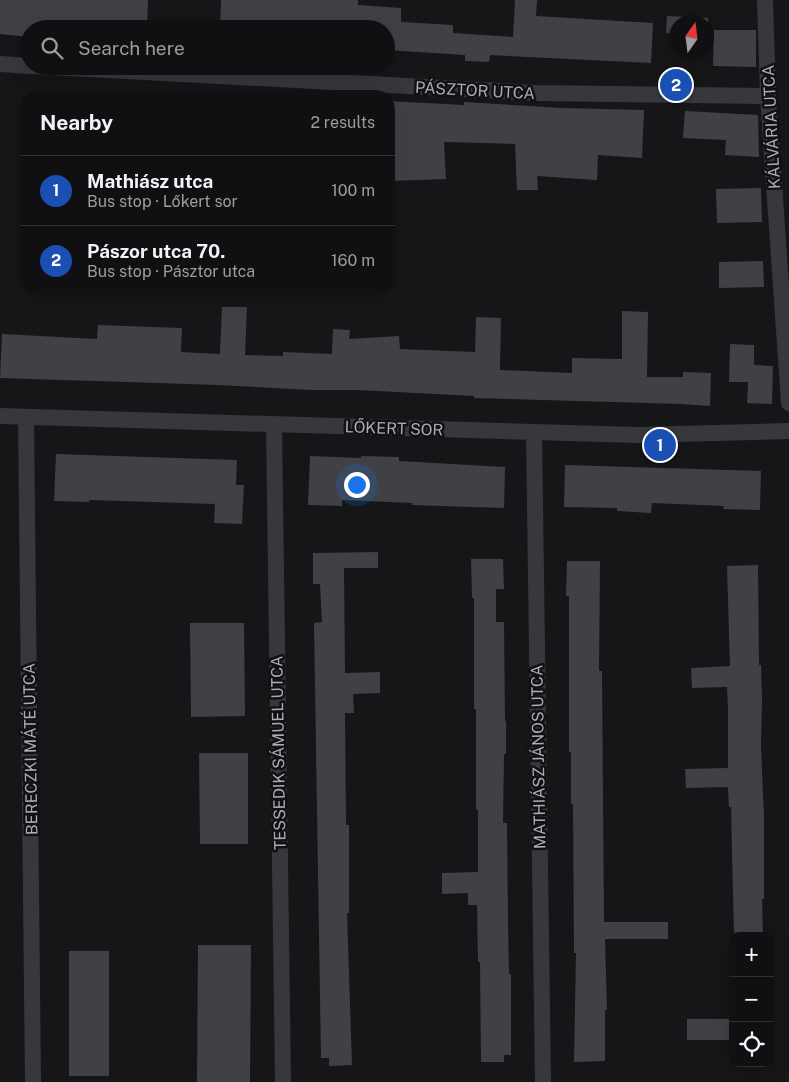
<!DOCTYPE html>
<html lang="en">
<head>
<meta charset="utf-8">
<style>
	:root { --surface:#101012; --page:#1e1e20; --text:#f1f3f6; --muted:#9c9d9f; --line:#303032; --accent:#f2b134 }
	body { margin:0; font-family:"Public Sans",sans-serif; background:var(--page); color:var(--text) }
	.controls { position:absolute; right:15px; bottom:15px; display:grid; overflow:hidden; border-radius:10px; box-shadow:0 5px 20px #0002 }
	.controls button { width:45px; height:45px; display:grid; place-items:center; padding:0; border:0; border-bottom:1px solid var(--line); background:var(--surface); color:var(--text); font:25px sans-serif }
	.compass { position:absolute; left:669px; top:15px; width:45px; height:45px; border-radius:50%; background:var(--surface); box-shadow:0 5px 20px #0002; rotate:14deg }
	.you { position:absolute; left:356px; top:484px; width:18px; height:18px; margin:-12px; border:4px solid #fff; border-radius:50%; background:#1a73e8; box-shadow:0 0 0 8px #1a73e833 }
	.badge { display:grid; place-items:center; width:32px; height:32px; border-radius:50%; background:var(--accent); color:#fff; font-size:16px; font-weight:700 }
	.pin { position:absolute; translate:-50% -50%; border:2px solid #fff; box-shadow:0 1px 5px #0006 }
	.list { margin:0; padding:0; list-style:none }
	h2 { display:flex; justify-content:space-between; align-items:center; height:65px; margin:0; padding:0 20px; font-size:21px }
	h2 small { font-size:16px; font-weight:400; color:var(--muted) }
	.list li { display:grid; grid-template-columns:32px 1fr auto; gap:15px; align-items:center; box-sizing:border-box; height:70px; padding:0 20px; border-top:1px solid var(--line) }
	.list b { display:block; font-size:19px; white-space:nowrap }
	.list p { margin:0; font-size:16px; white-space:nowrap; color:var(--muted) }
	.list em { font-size:16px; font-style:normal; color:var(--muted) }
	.icon { flex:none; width:28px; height:28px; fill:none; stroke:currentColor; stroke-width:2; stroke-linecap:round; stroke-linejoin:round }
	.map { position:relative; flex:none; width:789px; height:1082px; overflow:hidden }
	.search { position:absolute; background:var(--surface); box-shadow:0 5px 20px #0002; left:20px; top:20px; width:375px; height:55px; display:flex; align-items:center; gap:12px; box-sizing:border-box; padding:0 18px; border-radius:28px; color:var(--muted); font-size:19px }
	.panel { position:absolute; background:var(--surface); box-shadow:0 5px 20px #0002; left:20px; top:90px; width:375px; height:205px; border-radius:20px }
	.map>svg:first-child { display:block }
</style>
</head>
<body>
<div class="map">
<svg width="789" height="1082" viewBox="0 0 789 1082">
	<rect width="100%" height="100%" fill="#161618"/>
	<path fill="#404145" d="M 0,0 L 148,0 L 147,29 L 29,29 L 29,37 L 0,34 Z
		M 221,0 L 358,0 L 358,5 L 401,8 L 401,22 L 453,25 L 453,33 L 513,37 L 515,0 L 537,0 L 536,16 L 653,23 L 651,63 L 490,55 L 489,62 L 465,61 L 465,55 L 386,50 L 386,29 L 220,29 Z
		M 667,16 L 708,18 L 708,35 L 706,22 L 676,22 L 676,34 L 666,33 Z
		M 714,30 L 756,30 L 756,67 L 713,66 Z
		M 389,101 L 464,105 L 464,102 L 563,108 L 644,110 L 642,158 L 598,155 L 597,180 L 537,176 L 538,190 L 517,190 L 515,144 L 444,142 L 446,179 L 389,181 Z
		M 685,111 L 758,115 L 759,157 L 725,155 L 726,140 L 683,138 Z
		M 761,188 L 762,222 L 717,223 L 716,189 Z
		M 763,261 L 764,287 L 719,288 L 719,262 Z
		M 222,307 L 247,307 L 245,355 L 283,356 L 283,352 L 332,354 L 333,329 L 350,330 L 349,339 L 399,336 L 400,349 L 475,352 L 476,317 L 501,318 L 500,370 L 572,373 L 572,358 L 622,359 L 622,311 L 648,312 L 647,377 L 683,377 L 683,372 L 711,373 L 710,406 L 682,404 L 474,398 L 474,396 L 358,390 L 312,390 L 219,385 L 0,378 L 2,334 L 97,339 L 98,325 L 182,328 L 181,352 L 220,354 Z
		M 730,344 L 754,345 L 754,365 L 773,366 L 772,404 L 747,403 L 748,382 L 729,382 Z
		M 56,454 L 237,460 L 236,485 L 244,485 L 242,524 L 214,523 L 215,504 L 89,500 L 89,502 L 54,501 Z
		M 310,456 L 361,458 L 361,456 L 399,457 L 399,461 L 505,467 L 504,508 L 412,505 L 412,503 L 342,500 L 342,506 L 308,505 Z
		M 565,465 L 761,471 L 760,510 L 723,509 L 724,506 L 652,503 L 651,513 L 617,511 L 617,508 L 564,507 Z
		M 378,552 L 378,568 L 344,568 L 345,673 L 380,672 L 380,693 L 353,694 L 354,713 L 345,713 L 346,825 L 349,825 L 349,913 L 347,913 L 352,1065 L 329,1066 L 329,1058 L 321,1058 L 314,623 L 322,622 L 320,584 L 313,584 L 313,553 Z
		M 471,559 L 503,559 L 504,589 L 496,589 L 496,622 L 504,622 L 505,721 L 506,721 L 506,754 L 504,754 L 503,823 L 507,823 L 508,923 L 509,974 L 511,974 L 511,1055 L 504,1055 L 504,1062 L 481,1062 L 480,962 L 478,962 L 477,905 L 468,905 L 468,893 L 442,894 L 442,873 L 478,872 L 478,810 L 476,809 L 476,709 L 474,709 L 474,598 L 472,598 Z
		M 567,561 L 600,561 L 599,671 L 602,671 L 604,922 L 668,922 L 668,939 L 605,939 L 607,1010 L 605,1010 L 605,1061 L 574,1062 L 576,953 L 574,953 L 573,804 L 571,804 L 571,752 L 569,752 L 569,596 L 566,596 Z
		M 758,565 L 759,665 L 761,665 L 762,698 L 761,746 L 764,818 L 764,899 L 762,899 L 763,936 L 734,936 L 731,807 L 729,807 L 728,787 L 686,788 L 685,769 L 728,768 L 728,708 L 727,687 L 692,688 L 691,668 L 730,666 L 727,566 Z
		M 190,623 L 244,623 L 245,716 L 191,717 Z
		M 199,753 L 248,753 L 248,844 L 200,844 Z
		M 198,945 L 251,945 L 250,1082 L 197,1082 Z
		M 69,951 L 109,951 L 109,1076 L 69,1076 Z
		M 687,1019 L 733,1019 L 733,1040 L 687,1040 Z"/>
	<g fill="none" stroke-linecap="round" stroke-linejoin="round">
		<path stroke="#37383d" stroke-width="16" d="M 765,0 L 768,96 L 789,403
			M 0,64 L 29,66
			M 33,66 L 536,93 L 768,96
			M 0,416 L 637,435 L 789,431
			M 26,417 L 33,1082
			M 274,425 L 283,1082
			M 534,432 L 543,1082"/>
	</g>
	<g text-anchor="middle" stroke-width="5" stroke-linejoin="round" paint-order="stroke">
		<g font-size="16" fill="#a8adb8" stroke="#111113">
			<text transform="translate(475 90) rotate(3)" y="6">PÁSZTOR UTCA</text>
			<text transform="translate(771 127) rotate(-93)" y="6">KÁLVÁRIA UTCA</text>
			<text transform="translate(394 428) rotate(2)" y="6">LŐKERT SOR</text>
			<text transform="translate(30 749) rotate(-91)" y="6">BERECZKI MÁTÉ UTCA</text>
			<text transform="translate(278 753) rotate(-91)" y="6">TESSEDIK SÁMUEL UTCA</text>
			<text transform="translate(538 757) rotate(-91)" y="6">MATHIÁSZ JÁNOS UTCA</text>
		</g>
	</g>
</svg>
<div class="controls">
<button>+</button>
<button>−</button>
<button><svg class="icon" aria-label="locate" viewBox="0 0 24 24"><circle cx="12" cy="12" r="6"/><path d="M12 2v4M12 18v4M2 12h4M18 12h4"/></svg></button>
</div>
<svg class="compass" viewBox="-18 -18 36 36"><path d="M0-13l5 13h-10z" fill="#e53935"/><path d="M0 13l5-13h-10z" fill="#9c9d9f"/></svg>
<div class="you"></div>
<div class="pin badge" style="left:660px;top:445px;background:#1a4fb4">1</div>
<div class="pin badge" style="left:676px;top:85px;background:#1a4fb4">2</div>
<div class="search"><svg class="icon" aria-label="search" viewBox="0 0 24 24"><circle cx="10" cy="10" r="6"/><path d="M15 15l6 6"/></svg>Search here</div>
<section class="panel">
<h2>Nearby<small>2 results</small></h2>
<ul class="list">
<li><span class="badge" style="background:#1a4fb4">1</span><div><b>Mathiász utca</b><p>Bus stop · Lőkert sor</p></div><em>100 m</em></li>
<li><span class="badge" style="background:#1a4fb4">2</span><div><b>Pászor utca 70.</b><p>Bus stop · Pásztor utca</p></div><em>160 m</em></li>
</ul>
</section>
</div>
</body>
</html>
